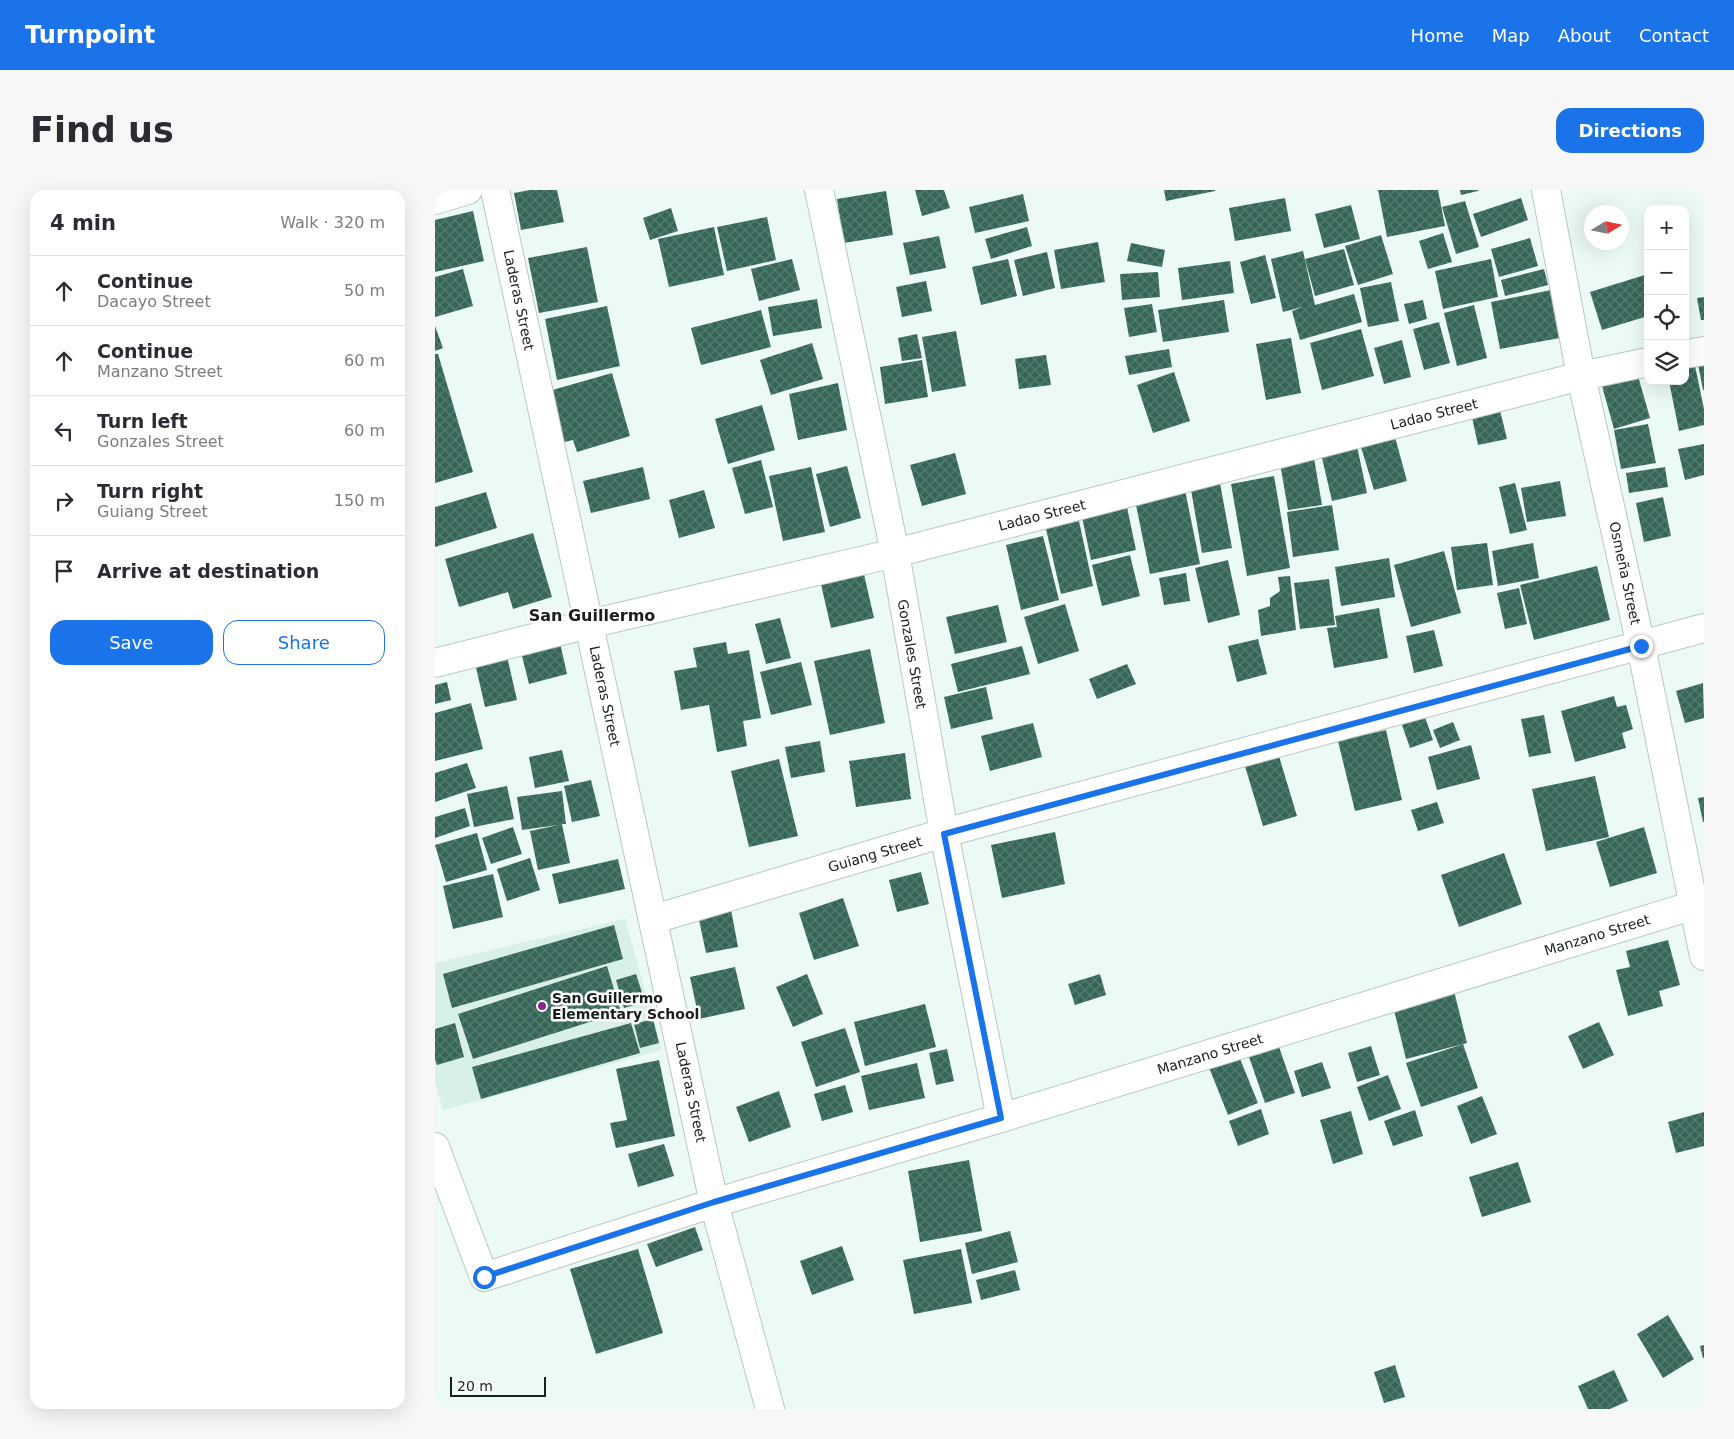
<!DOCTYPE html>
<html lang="en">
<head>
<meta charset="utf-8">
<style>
	:root { --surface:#fff; --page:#f7f7f7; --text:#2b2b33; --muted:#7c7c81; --line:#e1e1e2; --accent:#1a73e8 }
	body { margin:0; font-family:"DejaVu Sans",sans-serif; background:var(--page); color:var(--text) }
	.controls { position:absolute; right:15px; top:15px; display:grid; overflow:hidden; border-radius:10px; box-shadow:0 5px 20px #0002 }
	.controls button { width:45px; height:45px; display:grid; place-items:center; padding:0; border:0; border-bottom:1px solid var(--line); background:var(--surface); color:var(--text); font:25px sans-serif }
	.compass { position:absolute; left:1149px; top:15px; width:45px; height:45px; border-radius:50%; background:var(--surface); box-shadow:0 5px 20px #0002; rotate:80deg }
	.scale { position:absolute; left:15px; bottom:12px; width:96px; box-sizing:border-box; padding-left:5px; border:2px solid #191f1d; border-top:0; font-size:14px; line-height:18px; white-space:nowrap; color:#191f1d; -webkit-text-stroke:4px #fff; paint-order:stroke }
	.stop { position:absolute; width:15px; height:15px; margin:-11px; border:4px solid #1a73e8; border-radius:50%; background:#fff }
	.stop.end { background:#1a73e8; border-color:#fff; box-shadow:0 1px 5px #0008 }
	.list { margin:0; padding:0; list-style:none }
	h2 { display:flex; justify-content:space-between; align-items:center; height:65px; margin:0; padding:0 20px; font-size:21px }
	h2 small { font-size:16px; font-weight:400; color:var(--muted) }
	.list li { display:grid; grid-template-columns:32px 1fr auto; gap:15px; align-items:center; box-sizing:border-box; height:70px; padding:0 20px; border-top:1px solid var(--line) }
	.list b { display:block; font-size:19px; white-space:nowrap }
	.list p { margin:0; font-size:16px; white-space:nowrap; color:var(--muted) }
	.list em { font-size:16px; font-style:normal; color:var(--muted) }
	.actions { display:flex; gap:10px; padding:15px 20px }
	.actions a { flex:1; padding:11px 0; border:1px solid var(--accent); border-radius:15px; text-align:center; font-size:18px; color:var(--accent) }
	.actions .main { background:var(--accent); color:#fff }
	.icon { flex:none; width:28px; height:28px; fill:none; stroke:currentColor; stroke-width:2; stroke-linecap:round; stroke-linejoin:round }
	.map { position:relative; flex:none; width:1269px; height:1219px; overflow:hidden; border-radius:15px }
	header { display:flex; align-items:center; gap:30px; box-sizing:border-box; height:70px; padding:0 25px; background:var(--accent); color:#fff }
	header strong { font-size:24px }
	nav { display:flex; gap:28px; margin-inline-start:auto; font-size:18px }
	.intro { display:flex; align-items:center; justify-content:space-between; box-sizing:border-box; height:120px; padding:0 30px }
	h1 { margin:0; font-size:35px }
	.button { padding:12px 22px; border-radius:15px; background:var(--accent); color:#fff; font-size:18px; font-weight:700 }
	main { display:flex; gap:30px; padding:0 30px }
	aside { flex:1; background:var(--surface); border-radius:15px; box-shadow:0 5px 20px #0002 }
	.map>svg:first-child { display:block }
</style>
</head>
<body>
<header>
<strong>Turnpoint</strong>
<nav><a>Home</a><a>Map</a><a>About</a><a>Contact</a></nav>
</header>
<div class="intro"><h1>Find us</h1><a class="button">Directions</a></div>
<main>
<aside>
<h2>4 min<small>Walk · 320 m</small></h2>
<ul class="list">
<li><svg class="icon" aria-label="ahead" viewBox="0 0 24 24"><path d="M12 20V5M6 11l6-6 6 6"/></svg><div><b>Continue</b><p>Dacayo Street</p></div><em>50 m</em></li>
<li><svg class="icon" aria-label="ahead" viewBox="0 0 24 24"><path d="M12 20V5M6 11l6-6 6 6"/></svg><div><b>Continue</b><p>Manzano Street</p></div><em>60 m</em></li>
<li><svg class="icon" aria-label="left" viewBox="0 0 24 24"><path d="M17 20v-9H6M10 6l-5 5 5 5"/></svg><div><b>Turn left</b><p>Gonzales Street</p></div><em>60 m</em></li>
<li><svg class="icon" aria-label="right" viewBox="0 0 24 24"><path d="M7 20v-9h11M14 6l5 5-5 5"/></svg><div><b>Turn right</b><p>Guiang Street</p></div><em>150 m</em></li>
<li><svg class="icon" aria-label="arrive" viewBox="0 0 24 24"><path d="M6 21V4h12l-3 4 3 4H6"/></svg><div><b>Arrive at destination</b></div></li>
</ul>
<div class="actions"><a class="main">Save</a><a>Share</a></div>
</aside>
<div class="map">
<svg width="1269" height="1219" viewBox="0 0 1269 1219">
	<defs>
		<pattern id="building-cross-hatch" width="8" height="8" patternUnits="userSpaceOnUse" patternTransform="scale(1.25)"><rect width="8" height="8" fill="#366659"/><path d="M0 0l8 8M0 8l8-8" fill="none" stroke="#577c72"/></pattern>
	</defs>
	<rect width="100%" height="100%" fill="#ebfaf5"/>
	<path fill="#d8f0e9" d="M 190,729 L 227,860 L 8,920 L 0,892 L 0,773 Z"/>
	<path fill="url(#building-cross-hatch)" d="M 95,0 L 122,0 L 129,32 L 86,40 L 79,3 Z
		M 480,0 L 509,0 L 515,18 L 487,26 Z
		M 729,0 L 780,0 L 780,1 L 731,11 Z
		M 943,0 L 1003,0 L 1010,36 L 952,47 Z
		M 1025,0 L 1043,0 L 1043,1 L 1026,5 Z
		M 451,1 L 458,45 L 409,53 L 402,9 Z
		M 588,4 L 594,31 L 540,43 L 534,17 Z
		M 850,8 L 856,41 L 800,51 L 794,18 Z
		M 1086,8 L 1093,30 L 1046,47 L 1038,24 Z
		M 1030,11 L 1044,57 L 1021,64 L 1007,17 Z
		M 916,15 L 925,49 L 889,58 L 880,24 Z
		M 236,18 L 243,41 L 215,50 L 208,28 Z
		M 38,21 L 49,71 L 0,82 L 0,30 Z
		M 332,27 L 341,70 L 292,81 L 282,37 Z
		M 279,37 L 289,85 L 234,97 L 223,49 Z
		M 592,37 L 597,56 L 556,69 L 550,49 Z
		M 1008,43 L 1017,72 L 993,79 L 984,51 Z
		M 946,45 L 958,84 L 923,95 L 910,56 Z
		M 504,46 L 511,78 L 475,85 L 468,53 Z
		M 1095,48 L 1103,76 L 1064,87 L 1056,59 Z
		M 663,52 L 670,92 L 626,99 L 619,60 Z
		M 696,53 L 730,60 L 727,77 L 692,71 Z
		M 152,57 L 163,112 L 104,123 L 93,68 Z
		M 909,59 L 919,95 L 880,106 L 870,69 Z
		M 868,61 L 880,115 L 919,104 L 927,132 L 865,150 L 857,121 L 867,117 L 848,122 L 836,69 Z
		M 612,62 L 620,98 L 588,106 L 579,70 Z
		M 830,65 L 841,108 L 816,114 L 805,72 Z
		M 357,69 L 365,100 L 324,111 L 316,79 Z
		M 573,69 L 582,106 L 546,115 L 537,77 Z
		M 1056,69 L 1063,107 L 1008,119 L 1000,81 Z
		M 795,71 L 799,103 L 747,110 L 743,78 Z
		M 28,79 L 38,116 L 0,127 L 0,87 Z
		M 1109,79 L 1113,95 L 1070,106 L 1066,90 Z
		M 723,82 L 725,107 L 687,110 L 685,84 Z
		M 1213,84 L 1213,126 L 1167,140 L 1155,102 Z
		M 491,91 L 497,121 L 467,127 L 461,97 Z
		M 956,92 L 964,131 L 933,137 L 925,98 Z
		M 1116,100 L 1125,148 L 1065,159 L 1056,112 Z
		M 1269,107 L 1269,130 L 1266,130 L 1262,108 Z
		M 382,109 L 387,138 L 338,146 L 333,117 Z
		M 789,110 L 794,142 L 728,152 L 723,120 Z
		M 988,110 L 992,129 L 974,134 L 969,114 Z
		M 717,114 L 722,142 L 694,147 L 689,118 Z
		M 1039,115 L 1052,168 L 1022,176 L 1009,123 Z
		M 172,116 L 185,176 L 122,190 L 110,129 Z
		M 326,120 L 336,157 L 266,175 L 256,138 Z
		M 1004,132 L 1015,173 L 989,180 L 978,139 Z
		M 0,136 L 8,158 L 0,161 Z
		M 926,139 L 939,186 L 887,200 L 875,153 Z
		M 521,141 L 531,196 L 497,202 L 487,147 Z
		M 482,144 L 487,168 L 467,171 L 463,148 Z
		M 856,148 L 866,203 L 831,210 L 821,154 Z
		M 967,150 L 976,187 L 949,194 L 939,158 Z
		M 377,153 L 388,189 L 336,205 L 325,170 Z
		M 734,159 L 737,177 L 694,185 L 690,166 Z
		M 0,164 L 3,164 L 38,282 L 0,293 Z
		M 611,165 L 616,195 L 584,199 L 580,169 Z
		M 487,170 L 493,207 L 450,214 L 445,177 Z
		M 1259,171 L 1269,219 L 1269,235 L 1244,241 L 1234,191 L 1250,191 L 1250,173 Z
		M 1269,173 L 1269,200 L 1268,200 L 1263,174 Z
		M 739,182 L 755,231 L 718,243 L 702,195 Z
		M 177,183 L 195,246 L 142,262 L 138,250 L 121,254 L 107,203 Z
		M 1203,186 L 1215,228 L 1179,239 L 1167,196 Z
		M 403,193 L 412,240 L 363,250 L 354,204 Z
		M 1063,212 L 1072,249 L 1043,255 L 1035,218 Z
		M 327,215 L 340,260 L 293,274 L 280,229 Z
		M 1213,234 L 1221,273 L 1186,279 L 1179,240 Z
		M 920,247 L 932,303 L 897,311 L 884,255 Z
		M 960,247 L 972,291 L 939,300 L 926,257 Z
		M 1269,254 L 1269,285 L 1250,290 L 1243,259 Z
		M 520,263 L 531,304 L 487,316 L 475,275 Z
		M 879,268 L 887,315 L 853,320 L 845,273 Z
		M 326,270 L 338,317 L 310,324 L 297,278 Z
		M 412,276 L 426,328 L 395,337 L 381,284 Z
		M 208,277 L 215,309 L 156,323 L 148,291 Z
		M 376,277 L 390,342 L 348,351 L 334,286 Z
		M 1230,277 L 1233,297 L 1194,303 L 1191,283 Z
		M 839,286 L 855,378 L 812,386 L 796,294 Z
		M 784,288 L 797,358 L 767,363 L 755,294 Z
		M 1125,291 L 1131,326 L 1092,332 L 1086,298 Z
		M 1080,293 L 1092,340 L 1075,344 L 1064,297 Z
		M 269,300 L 280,338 L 244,348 L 234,310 Z
		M 750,300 L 765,374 L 715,384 L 700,310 Z
		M 51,302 L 62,338 L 0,357 L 0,317 Z
		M 1228,307 L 1236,346 L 1209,352 L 1201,313 Z
		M 897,315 L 904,360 L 858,367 L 852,322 Z
		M 692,317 L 701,360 L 656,370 L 647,327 Z
		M 644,331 L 658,396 L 626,404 L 611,339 Z
		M 98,343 L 117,407 L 78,419 L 73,402 L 24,417 L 10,369 Z
		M 608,346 L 624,410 L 586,420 L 571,355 Z
		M 1052,353 L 1058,395 L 1022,400 L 1016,357 Z
		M 1098,353 L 1104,388 L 1063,396 L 1057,361 Z
		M 1009,361 L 1026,423 L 976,437 L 959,375 Z
		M 695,365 L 705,406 L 667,416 L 657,375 Z
		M 954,368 L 960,407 L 906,416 L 900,377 Z
		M 793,370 L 805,425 L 773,433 L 760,378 Z
		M 1162,376 L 1175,430 L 1099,450 L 1085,395 Z
		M 428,380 L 439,428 L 396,438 L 385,390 Z
		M 751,383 L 755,411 L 729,415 L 724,388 Z
		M 855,386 L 861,440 L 826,446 L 823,420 L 835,416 L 835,408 L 845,401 L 843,387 Z
		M 894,389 L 900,435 L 865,439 L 859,393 Z
		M 1084,398 L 1092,434 L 1070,439 L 1062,403 Z
		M 630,414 L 644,461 L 603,474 L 589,427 Z
		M 563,415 L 572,452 L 520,464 L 511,427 Z
		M 944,418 L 953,468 L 899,478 L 892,438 L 902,437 L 900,426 Z
		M 345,428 L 356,468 L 331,474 L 320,434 Z
		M 999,440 L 1008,476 L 979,483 L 971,446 Z
		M 123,444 L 132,484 L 94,494 L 84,454 Z
		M 823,449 L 832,484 L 802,492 L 793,456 Z
		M 291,452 L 293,464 L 314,460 L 326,528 L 308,531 L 312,556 L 282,562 L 274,515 L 246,520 L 239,481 L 262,477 L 258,458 Z
		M 587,456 L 595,484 L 523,502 L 516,474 Z
		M 435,459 L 450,533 L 395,545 L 379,471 Z
		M 72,466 L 82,510 L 50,517 L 40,473 Z
		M 366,472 L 377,515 L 336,525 L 325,482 Z
		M 692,474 L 701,494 L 662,509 L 654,489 Z
		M 12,492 L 16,510 L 0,514 L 0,495 Z
		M 1268,493 L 1269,528 L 1250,533 L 1241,501 Z
		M 551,497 L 558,529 L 516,539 L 509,507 Z
		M 1179,506 L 1182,517 L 1191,515 L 1198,539 L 1187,543 L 1191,558 L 1140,572 L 1126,521 Z
		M 36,513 L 48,559 L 0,571 L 0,523 Z
		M 1109,525 L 1116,563 L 1094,567 L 1086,529 Z
		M 990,527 L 998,550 L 975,558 L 967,535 Z
		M 1018,532 L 1025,550 L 1005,558 L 998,540 Z
		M 598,533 L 607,567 L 555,581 L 546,546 Z
		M 951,540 L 967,610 L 920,621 L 903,551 Z
		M 385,551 L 390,582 L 356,588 L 350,557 Z
		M 1036,555 L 1045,589 L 1002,600 L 993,567 Z
		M 127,560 L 134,591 L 100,598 L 94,567 Z
		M 470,563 L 476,609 L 421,617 L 414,571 Z
		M 843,563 L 862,626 L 828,636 L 809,573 Z
		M 344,569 L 363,646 L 314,657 L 296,581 Z
		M 32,573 L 41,598 L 0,612 L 0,583 Z
		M 1160,586 L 1174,647 L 1111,661 L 1097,599 Z
		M 156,590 L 165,626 L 137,632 L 129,596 Z
		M 72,596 L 79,629 L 39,637 L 32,604 Z
		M 127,601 L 131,634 L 127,634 L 135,673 L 103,680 L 95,641 L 123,635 L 87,640 L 82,607 Z
		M 1269,607 L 1269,632 L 1268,632 L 1263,608 Z
		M 1002,612 L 1009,633 L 983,641 L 976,620 Z
		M 30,618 L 35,636 L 0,648 L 0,627 Z
		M 78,637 L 87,664 L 56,674 L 47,648 Z
		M 1209,637 L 1222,683 L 1175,697 L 1161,652 Z
		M 620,642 L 630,694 L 567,708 L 556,655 Z
		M 42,643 L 52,680 L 11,692 L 0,655 Z
		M 1069,663 L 1087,714 L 1024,737 L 1006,685 Z
		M 95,668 L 105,700 L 72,711 L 62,679 Z
		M 183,669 L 190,699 L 124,714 L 117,684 Z
		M 486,682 L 494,714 L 462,722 L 454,690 Z
		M 58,684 L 68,727 L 18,739 L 8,696 Z
		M 408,708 L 424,756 L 379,770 L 364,723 Z
		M 295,714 L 303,757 L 271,763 L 262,720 Z
		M 179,735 L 188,769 L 17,818 L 8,784 Z
		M 1233,750 L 1245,795 L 1224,801 L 1228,816 L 1193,826 L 1181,780 L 1195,777 L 1191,761 Z
		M 172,776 L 186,822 L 38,869 L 23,824 Z
		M 300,777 L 310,819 L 264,829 L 255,787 Z
		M 201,784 L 210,812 L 189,818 L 181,790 Z
		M 372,784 L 388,824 L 358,837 L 341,797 Z
		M 665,784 L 671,805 L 640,815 L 633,794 Z
		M 1019,801 L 1032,853 L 971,869 L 958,816 Z
		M 490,814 L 501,857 L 430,876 L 419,832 Z
		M 218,829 L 224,853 L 205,858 L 199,834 Z
		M 1164,832 L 1179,865 L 1148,879 L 1133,846 Z
		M 20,833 L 29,867 L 2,875 L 0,870 L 0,839 Z
		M 196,833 L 205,863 L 46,909 L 37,877 Z
		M 410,838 L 425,882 L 381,897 L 366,852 Z
		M 843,854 L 860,903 L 830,913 L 813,864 Z
		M 1028,854 L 1043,898 L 986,917 L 971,873 Z
		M 936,856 L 945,885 L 922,892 L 913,863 Z
		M 512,859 L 519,891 L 501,895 L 494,863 Z
		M 801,859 L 823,913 L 793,925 L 771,870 Z
		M 224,870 L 240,946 L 181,958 L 175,933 L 192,930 L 181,879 Z
		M 887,872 L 896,898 L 867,907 L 859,881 Z
		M 482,873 L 490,908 L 434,920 L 426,886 Z
		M 953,885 L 966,919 L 934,931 L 922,897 Z
		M 410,895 L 418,922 L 387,931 L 379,904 Z
		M 344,901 L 356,937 L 314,952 L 301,917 Z
		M 1047,906 L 1062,944 L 1036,954 L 1022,916 Z
		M 826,919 L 834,944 L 803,956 L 794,931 Z
		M 980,920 L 988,946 L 958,956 L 949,931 Z
		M 916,921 L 928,964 L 898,974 L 885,930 Z
		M 1269,922 L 1269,956 L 1241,963 L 1233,932 Z
		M 229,954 L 239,986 L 203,997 L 193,964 Z
		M 534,970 L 547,1041 L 485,1052 L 473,981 Z
		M 1083,972 L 1096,1012 L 1047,1027 L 1034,987 Z
		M 260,1037 L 268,1060 L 221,1077 L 212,1054 Z
		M 575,1041 L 583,1072 L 537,1084 L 530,1053 Z
		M 407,1056 L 419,1090 L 377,1105 L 365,1071 Z
		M 203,1059 L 228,1143 L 161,1164 L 135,1079 Z
		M 526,1059 L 537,1113 L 479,1124 L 468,1070 Z
		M 580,1080 L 585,1100 L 546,1110 L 541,1090 Z
		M 1233,1125 L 1259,1169 L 1228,1188 L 1202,1144 Z
		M 1269,1155 L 1269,1168 L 1268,1168 L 1265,1156 Z
		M 960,1175 L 970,1207 L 949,1213 L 939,1182 Z
		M 1179,1180 L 1193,1211 L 1175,1219 L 1153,1219 L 1143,1196 Z"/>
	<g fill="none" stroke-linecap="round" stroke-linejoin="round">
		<g stroke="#b9c8c3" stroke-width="30">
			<path id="minor" d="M 384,0 L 460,363 L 509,643 L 566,928
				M 1111,0 L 1146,186 L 1206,456 L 1269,766
				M 0,10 L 33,0
				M 1250,164 L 1269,161
				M 0,473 L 154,434 L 460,363 L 1146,186 L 1213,172
				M 219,729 L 509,643 L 1269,438
				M 0,957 L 49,1087 L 279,1013 L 566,928 L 1269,712"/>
		</g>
		<g stroke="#b9c8c3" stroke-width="30">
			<path id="tertiary" d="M 60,0 L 279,1013 L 335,1219"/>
		</g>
		<use href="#minor" stroke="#fff" stroke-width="28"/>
		<use href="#tertiary" stroke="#fff" stroke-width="28"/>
	</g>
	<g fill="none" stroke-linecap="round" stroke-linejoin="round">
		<path stroke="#1a73e8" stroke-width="6" d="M 49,1087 L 279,1012 L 566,928 L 509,644 L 1206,456"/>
	</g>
	<circle fill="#892790" stroke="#fff" stroke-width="2" cx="107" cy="816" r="5"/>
	<g text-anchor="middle" stroke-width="5" stroke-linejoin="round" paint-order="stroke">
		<g font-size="14" fill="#191f1d" stroke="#fff">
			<text transform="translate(84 110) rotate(78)" y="5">Laderas Street</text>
			<text transform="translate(999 224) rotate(-14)" y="5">Ladao Street</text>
			<text transform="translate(607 325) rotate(-14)" y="5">Ladao Street</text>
			<text transform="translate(1190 383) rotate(78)" y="5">Osmeña Street</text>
			<text transform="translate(477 464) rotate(80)" y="5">Gonzales Street</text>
			<text transform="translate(170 506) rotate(78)" y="5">Laderas Street</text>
			<text transform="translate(440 664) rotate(-16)" y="5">Guiang Street</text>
			<text transform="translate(1162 745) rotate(-17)" y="5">Manzano Street</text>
			<text transform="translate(775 864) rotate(-17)" y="5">Manzano Street</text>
			<text transform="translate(256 902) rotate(78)" y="5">Laderas Street</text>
		</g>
		<g font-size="14" font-weight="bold" fill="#191f1d" stroke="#fff" text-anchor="start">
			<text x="117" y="813">San Guillermo<tspan x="117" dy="16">Elementary School</tspan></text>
		</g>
		<g font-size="16" font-weight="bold" fill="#191f1d" stroke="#fff">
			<text x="157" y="431">San Guillermo</text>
		</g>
	</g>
</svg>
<div class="controls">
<button>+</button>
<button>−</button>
<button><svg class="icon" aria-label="locate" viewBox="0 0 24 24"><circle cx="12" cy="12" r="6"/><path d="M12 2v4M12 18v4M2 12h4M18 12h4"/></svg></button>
<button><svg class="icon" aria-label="layers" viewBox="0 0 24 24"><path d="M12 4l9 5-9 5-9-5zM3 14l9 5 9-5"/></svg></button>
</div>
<svg class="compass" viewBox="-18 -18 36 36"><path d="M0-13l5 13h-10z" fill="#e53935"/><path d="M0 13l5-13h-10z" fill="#7c7c81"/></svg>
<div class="scale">20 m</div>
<div class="stop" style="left:49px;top:1087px"></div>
<div class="stop end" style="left:1206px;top:456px"></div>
</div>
</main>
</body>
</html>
